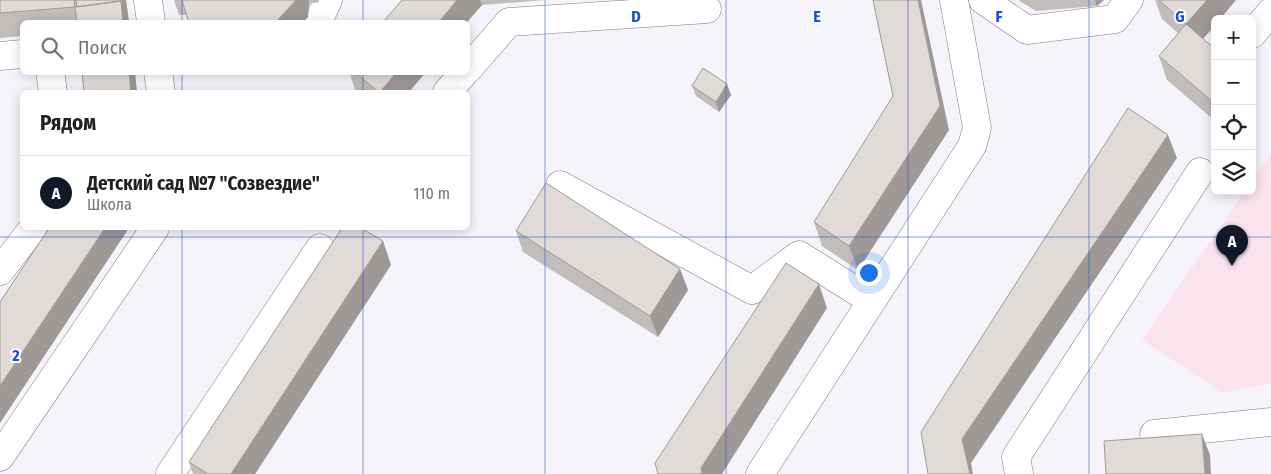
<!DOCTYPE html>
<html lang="ru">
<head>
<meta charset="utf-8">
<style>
	:root { --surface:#fff; --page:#f2f2f2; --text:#202124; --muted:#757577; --line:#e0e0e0; --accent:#111827 }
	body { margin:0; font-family:"Fira Sans Condensed",sans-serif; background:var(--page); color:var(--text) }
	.controls { position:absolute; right:15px; top:15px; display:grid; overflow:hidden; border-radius:8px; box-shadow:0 2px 12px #0003 }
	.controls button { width:45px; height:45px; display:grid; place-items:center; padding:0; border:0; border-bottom:1px solid var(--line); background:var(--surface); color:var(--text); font:25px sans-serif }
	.you { position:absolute; left:868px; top:272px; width:18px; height:18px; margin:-12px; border:4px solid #fff; border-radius:50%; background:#1a73e8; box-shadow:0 0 0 8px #1a73e833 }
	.badge { display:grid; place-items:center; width:32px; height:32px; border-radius:50%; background:var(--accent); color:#fff; font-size:16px; font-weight:700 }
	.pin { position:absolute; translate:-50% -41px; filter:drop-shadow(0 1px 2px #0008) }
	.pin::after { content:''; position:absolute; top:26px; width:18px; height:15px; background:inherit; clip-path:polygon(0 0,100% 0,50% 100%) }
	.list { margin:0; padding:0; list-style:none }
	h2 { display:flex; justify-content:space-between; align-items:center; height:65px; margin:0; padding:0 20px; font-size:21px }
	h2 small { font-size:16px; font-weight:400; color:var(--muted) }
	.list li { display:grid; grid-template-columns:32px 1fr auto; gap:15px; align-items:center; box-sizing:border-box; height:75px; padding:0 20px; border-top:1px solid var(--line) }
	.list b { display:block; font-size:19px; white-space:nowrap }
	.list p { margin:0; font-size:16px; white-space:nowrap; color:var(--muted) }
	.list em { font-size:16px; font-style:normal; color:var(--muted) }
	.icon { flex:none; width:28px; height:28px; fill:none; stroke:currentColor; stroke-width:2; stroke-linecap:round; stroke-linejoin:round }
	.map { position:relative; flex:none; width:1271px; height:474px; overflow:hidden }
	.search { position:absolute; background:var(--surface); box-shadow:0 2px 12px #0003; left:20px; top:20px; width:450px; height:55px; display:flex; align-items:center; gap:12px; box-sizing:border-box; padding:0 18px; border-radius:8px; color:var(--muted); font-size:19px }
	.panel { position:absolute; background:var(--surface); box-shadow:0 2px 12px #0003; left:20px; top:90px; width:450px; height:140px; border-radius:8px }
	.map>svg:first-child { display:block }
</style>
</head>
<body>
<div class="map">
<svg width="1271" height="474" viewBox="0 0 1271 474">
	<rect width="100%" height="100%" fill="#f5f4fa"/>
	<path fill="#fbe3ee" d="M 1271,154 L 1271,383 L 1223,393 L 1142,340 L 1245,191 L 1252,191 L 1252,181 Z"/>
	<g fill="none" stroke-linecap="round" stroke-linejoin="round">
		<g stroke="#7c7c81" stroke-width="29">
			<path id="minor" d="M 148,0 L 151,22
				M 983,0 L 1027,30 L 1115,19 L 1129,0
				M 318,22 L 328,0
				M 1252,34 L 1271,12
				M 0,56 L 22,54
				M 468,69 L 509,22 L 707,9
				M 50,72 L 53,92
				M 158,72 L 161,92
				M 447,92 L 465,72
				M 560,185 L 752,290 L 799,255 L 872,301
				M 0,271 L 33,228
				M 1154,434 L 1271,422
				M 0,457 L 155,228
				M 170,474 L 320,248
				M 760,474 L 972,146 L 977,128 L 954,0
				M 1019,474 L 1016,457 L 1200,172"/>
		</g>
		<use href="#minor" stroke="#fff" stroke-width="28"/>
	</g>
	<path fill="#c2bcba" d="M 0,0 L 126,0 L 129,22 L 22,22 L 22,36 L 0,38 Z
		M 174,0 L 319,0 L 319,2 L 309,4 L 308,17 L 303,22 L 189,22 L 186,15 L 179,15 Z
		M 402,0 L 545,0 L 482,5 L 467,22 L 383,22 Z
		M 1018,0 L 1104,0 L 1097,6 L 1036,11 Z
		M 1155,0 L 1236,0 L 1220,19 L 1215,19 L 1215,25 L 1203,39 L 1215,49 L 1215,121 L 1167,80 L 1159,56 L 1178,33 L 1162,19 Z
		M 349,72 L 426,72 L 409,92 L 359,92 L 355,89 Z
		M 727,84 L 731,95 L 719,112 L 696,96 L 692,86 Z
		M 949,130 L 858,270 L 822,246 L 814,222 Z
		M 516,231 L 680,269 L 688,290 L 658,337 L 523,252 Z
		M 383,241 L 391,265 L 255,474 L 193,474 L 189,462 Z"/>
	<path fill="#9e9997" d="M 122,0 L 126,0 L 129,22 L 123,22 L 121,1 Z
		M 296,0 L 308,0 L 309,4 L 308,17 L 303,22 L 276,22 Z
		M 457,0 L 480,0 L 482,5 L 467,22 L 439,22 Z
		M 918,0 L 921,0 L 949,130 L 858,270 L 849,246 L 940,106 Z
		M 1095,0 L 1104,0 L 1097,6 Z
		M 1207,0 L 1236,0 L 1220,19 L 1215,19 L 1215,25 L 1195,48 L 1186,24 Z
		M 129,72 L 135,72 L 137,92 L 131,92 Z
		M 397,72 L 426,72 L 409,92 L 380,92 Z
		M 727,84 L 731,95 L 719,112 L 716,102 Z
		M 1215,100 L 1215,108 L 1213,102 Z
		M 1168,135 L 1177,158 L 971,463 L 973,474 L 970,474 L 962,439 Z
		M 105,228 L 129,228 L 0,423 L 0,386 Z
		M 383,241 L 391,265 L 255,474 L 231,474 Z
		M 680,269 L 688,290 L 658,337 L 650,316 Z
		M 819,284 L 827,308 L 722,474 L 702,474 L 701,468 Z
		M 1202,434 L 1210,455 L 1211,474 L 1205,474 Z"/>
	<path fill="#e1dbd8" stroke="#9e9997" d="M 0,0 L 74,0 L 75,7 L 121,1 L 123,22 L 77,22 L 75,7 L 0,13 Z
		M 76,0 L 122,0 L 123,7 L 121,1 L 77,7 Z
		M 182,0 L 296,0 L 276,22 L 194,22 L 188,20 Z
		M 402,0 L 457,0 L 439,22 L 383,22 Z
		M 873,0 L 918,0 L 940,106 L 849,246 L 814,222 L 893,96 Z
		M 1159,0 L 1207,0 L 1186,24 Z
		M 1186,24 L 1215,49 L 1215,100 L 1213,102 L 1159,56 Z
		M 703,68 L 727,84 L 716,102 L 692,86 Z
		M 82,72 L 129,72 L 131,92 L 84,92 Z
		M 355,72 L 397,72 L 380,92 L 376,92 L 377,91 Z
		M 1128,108 L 1168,135 L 962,439 L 970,474 L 928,474 L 921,432 Z
		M 546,183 L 680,269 L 650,316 L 516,231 Z
		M 49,228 L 105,228 L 0,386 L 0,302 Z
		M 342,228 L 361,228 L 383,241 L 231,474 L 208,474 L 189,462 Z
		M 786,263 L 819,284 L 701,468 L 702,474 L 658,474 L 655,463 Z
		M 1202,434 L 1205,474 L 1106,474 L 1104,441 Z"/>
	<path fill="none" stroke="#1d4ed8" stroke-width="1" stroke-opacity="0.55" d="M 182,0 L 182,22M 363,0 L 363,22M 545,0 L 545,474M 726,0 L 726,474M 908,0 L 908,474M 1089,0 L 1089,474M 182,72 L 182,92M 363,72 L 363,92M 182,228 L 182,474M 363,228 L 363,474M 0,237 L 1271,237"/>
	<g font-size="16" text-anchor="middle" font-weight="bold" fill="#1d4ed8" stroke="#fff" stroke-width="4" stroke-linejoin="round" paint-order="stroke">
		<text x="636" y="22">D</text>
		<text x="817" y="22">E</text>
		<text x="999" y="22">F</text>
		<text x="1180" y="22">G</text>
		<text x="16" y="361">2</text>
	</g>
</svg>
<div class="controls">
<button>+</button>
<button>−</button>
<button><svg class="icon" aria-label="locate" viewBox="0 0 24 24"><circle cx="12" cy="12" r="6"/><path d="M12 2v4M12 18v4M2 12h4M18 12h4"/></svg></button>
<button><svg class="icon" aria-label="layers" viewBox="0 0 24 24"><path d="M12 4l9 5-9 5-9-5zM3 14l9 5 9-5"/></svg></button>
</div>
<div class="you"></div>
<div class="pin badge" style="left:1232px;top:266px">A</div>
<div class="search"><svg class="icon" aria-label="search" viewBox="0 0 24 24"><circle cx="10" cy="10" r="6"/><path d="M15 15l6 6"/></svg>Поиск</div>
<section class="panel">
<h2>Рядом<small></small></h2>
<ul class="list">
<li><span class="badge">A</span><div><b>Детский сад №7 &quot;Созвездие&quot;</b><p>Школа</p></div><em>110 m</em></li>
</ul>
</section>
</div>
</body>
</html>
